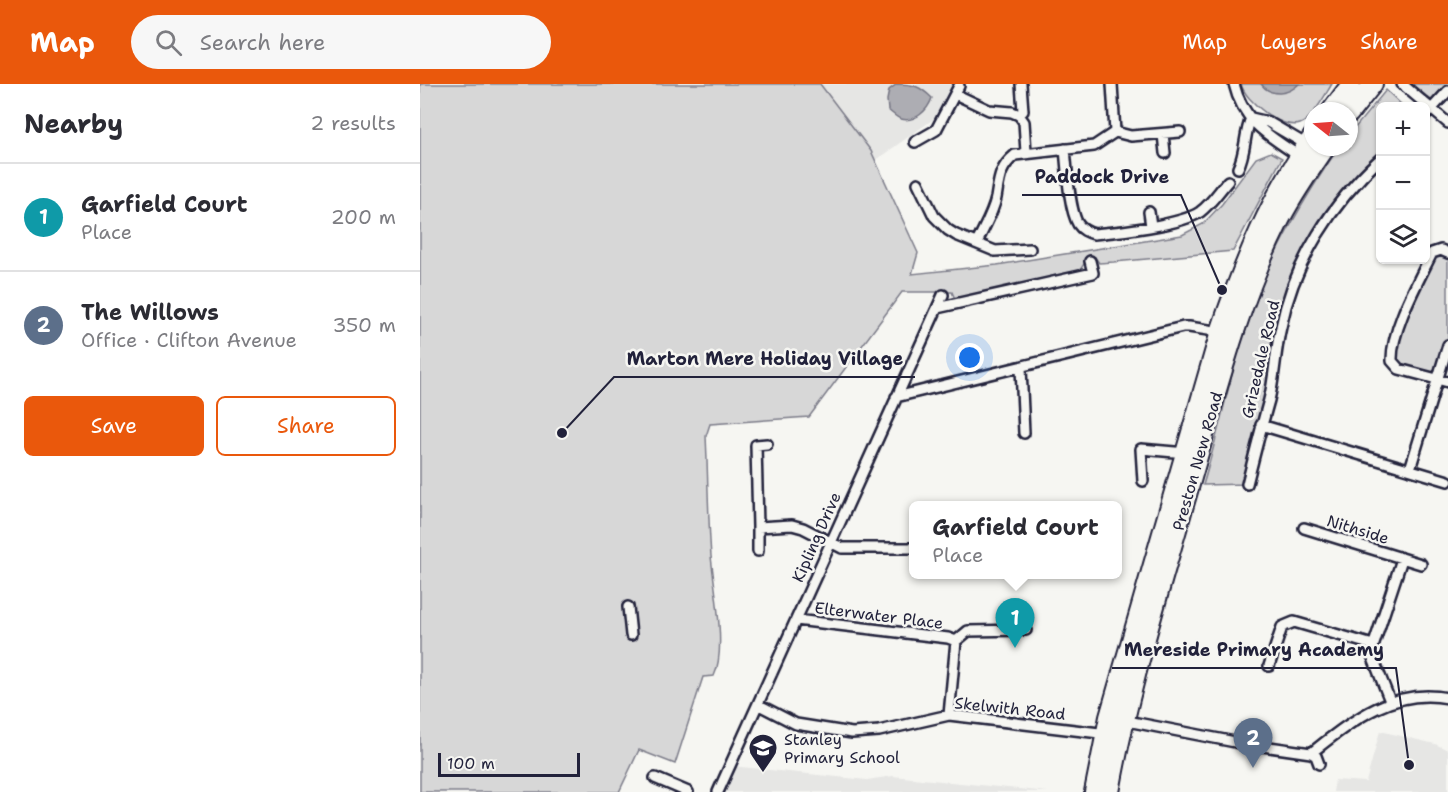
<!DOCTYPE html>
<html lang="en">
<head>
<meta charset="utf-8">
<style>
	:root { --surface:#fff; --page:#f7f7f7; --text:#2b2b33; --muted:#7c7c81; --line:#e1e1e2; --accent:#ea580c }
	body { margin:0; font-family:"Shantell Sans",sans-serif; background:var(--page); color:var(--text) }
	.controls { position:absolute; right:18px; top:18px; display:grid; overflow:hidden; border-radius:9px; box-shadow:0 2px 4px #0004 }
	.controls button { width:54px; height:54px; display:grid; place-items:center; padding:0; border:0; border-bottom:2px solid var(--line); background:var(--surface); color:var(--text); font:30px sans-serif }
	.compass { position:absolute; left:884px; top:18px; width:54px; height:54px; border-radius:50%; background:var(--surface); box-shadow:0 2px 4px #0004; rotate:287deg }
	.scale { position:absolute; left:18px; bottom:15px; width:142px; box-sizing:border-box; padding-left:6px; border:3px solid #22223b; border-top:0; font-size:16px; line-height:21px; white-space:nowrap; color:#22223b; -webkit-text-stroke:4px #f6f6f2; paint-order:stroke }
	.you { position:absolute; left:550px; top:274px; width:21px; height:21px; margin:-15px; border:4px solid #fff; border-radius:50%; background:#1a73e8; box-shadow:0 0 0 9px #1a73e833 }
	.badge { display:grid; place-items:center; width:39px; height:39px; border-radius:50%; background:var(--accent); color:#fff; font-size:20px; font-weight:700 }
	.pin { position:absolute; translate:-50% -50px; filter:drop-shadow(0 2px 3px #0008) }
	.pin::after { content:''; position:absolute; top:32px; width:21px; height:18px; background:inherit; clip-path:polygon(0 0,100% 0,50% 100%) }
	.popup { position:absolute; left:489px; top:417px; width:213px; height:78px; box-sizing:border-box; display:grid; place-content:center; border-radius:9px; background:var(--surface); filter:drop-shadow(0 2px 4px #0005); font-size:20px; white-space:nowrap; color:var(--muted) }
	.popup b { font-size:22px; color:var(--text) }
	.popup::after { content:''; position:absolute; left:50%; top:100%; margin-left:-12px; border:12px solid transparent; border-top-color:var(--surface) }
	.list { margin:0; padding:0; list-style:none }
	h2 { display:flex; justify-content:space-between; align-items:center; height:78px; margin:0; padding:0 24px; font-size:26px }
	h2 small { font-size:20px; font-weight:400; color:var(--muted) }
	.list li { display:grid; grid-template-columns:39px 1fr auto; gap:18px; align-items:center; box-sizing:border-box; height:108px; padding:0 24px; border-top:2px solid var(--line) }
	.list b { display:block; font-size:22px; white-space:nowrap }
	.list p { margin:0; font-size:20px; white-space:nowrap; color:var(--muted) }
	.list em { font-size:20px; font-style:normal; color:var(--muted) }
	.actions { display:flex; gap:12px; padding:18px 24px }
	.actions a { flex:1; padding:14px 0; border:2px solid var(--accent); border-radius:9px; text-align:center; font-size:21px; color:var(--accent) }
	.actions .main { background:var(--accent); color:#fff }
	.icon { flex:none; width:33px; height:33px; fill:none; stroke:currentColor; stroke-width:2; stroke-linecap:round; stroke-linejoin:round }
	.map { position:relative; flex:none; width:1028px; height:708px; overflow:hidden }
	header { display:flex; align-items:center; gap:36px; box-sizing:border-box; height:84px; padding:0 30px; background:var(--accent); color:#fff }
	header strong { font-size:28px }
	nav { display:flex; gap:33px; margin-inline-start:auto; font-size:21px }
	.search { width:420px; height:54px; background:var(--page); display:flex; align-items:center; gap:15px; box-sizing:border-box; padding:0 21px; border-radius:33px; color:var(--muted); font-size:22px }
	main { display:flex }
	aside { flex:1; background:var(--surface) }
	.map>svg:first-child { display:block }
</style>
</head>
<body>
<header>
<strong>Map</strong>
<div class="search"><svg class="icon" aria-label="search" viewBox="0 0 24 24"><circle cx="10" cy="10" r="6"/><path d="M15 15l6 6"/></svg>Search here</div>
<nav><a>Map</a><a>Layers</a><a>Share</a></nav>
</header>
<main>
<aside>
<h2>Nearby<small>2 results</small></h2>
<ul class="list">
<li><span class="badge" style="background:#0f9aa8">1</span><div><b>Garfield Court</b><p>Place</p></div><em>200 m</em></li>
<li><span class="badge" style="background:#5c6f8a">2</span><div><b>The Willows</b><p>Office · Clifton Avenue</p></div><em>350 m</em></li>
</ul>
<div class="actions"><a class="main">Save</a><a>Share</a></div>
</aside>
<div class="map">
<svg width="1028" height="708" viewBox="0 0 1028 708">
	<rect width="100%" height="100%" fill="#f6f6f2"/>
	<filter id="ink" filterUnits="userSpaceOnUse"><feTurbulence type="fractalNoise" baseFrequency=".0167" numOctaves="2"/><feDisplacementMap in="SourceGraphic" scale="12" xChannelSelector="R" yChannelSelector="G"/><feConvolveMatrix kernelMatrix="1 2 1 2 8 2 1 2 1" color-interpolation-filters="sRGB"/></filter>
	<g filter="url(#ink)">
		<path fill="#e6e6e4" d="M 395,0 L 536,0 L 515,34 L 453,78 Z
			M 960,647 L 1015,660 L 1028,666 L 1028,708 L 913,708 L 915,696 L 946,698 Z
			M 311,682 L 447,696 L 473,692 L 628,708 L 298,708 Z"/>
		<path fill="#d7d7d7" stroke="#7c7c89" stroke-width="1.5" d="M 0,0 L 400,0 L 451,67 L 498,169 L 492,190 L 577,181 L 762,151 L 783,140 L 802,120 L 836,74 L 851,68 L 862,74 L 813,167 L 694,178 L 679,179 L 675,173 L 665,175 L 664,180 L 660,186 L 535,215 L 532,208 L 482,208 L 389,333 L 290,340 L 286,352 C 288,392 288,432 291,472 C 294,504 307,565 294,592 L 283,593 L 255,680 L 219,666 L 199,708 L 0,708 Z
			M 821,0 L 912,0 C 905,11 892,36 880,40 C 862,46 825,17 821,0 Z
			M 992,0 L 1028,0 L 1028,7 L 1016,20 Z
			M 966,6 L 983,22 L 960,22 L 960,75 L 923,113 L 879,189 L 827,400 L 783,401 C 802,338 813,273 837,211 C 858,158 887,110 919,63 L 929,63 L 929,51 Z
			M 1012,169 L 1028,169 L 1028,261 L 1018,295 L 979,285 L 972,277 L 988,219 Z"/>
		<path fill="#adadb3" stroke="#757583" stroke-width="1.5" d="M 477,0 C 493,0 500,2 512,14 C 508,26 495,39 481,35 C 477,34 472,29 468,26 L 467,16 L 469,6 Z
			M 841,0 L 879,0 C 868,11 851,13 841,0 Z"/>
		<g fill="none" stroke-linecap="round" stroke-linejoin="round">
			<g stroke="#22223b" stroke-width="14">
				<path id="street" d="M 814,0 C 823,38 849,52 879,72
					M 982,0 L 1028,39
					M 535,10 L 569,26 L 592,28 L 599,31 L 604,38 L 606,68
					M 599,31 L 603,27 L 601,0
					M 1006,31 L 1028,7
					M 831,34 L 848,38 L 887,61
					M 695,48 L 711,52 L 760,48
					M 743,50 L 745,69
					M 495,58 L 516,46 L 539,2
					M 645,65 C 647,84 649,125 658,140 C 662,146 667,148 674,150 C 698,148 761,141 780,128 C 791,120 799,107 808,97
					M 818,84 C 826,68 824,50 831,34
					M 498,99 L 514,132 L 528,146 L 536,151 L 575,167 L 610,165
					M 729,128 L 731,142
					M 557,159 C 563,145 573,129 576,114 C 579,96 579,84 595,71 L 674,62 L 695,48 L 692,0
					M 1028,169 L 1021,166 L 1012,169 C 998,198 971,245 972,277 L 979,285 L 1028,298
					M 517,224 L 673,189 L 670,177
					M 601,284 L 604,349
					M 476,313 L 763,243 L 769,243 L 801,248
					M 841,341 L 1028,397
					M 347,360 L 336,361 L 338,443 L 372,441 L 383,444 L 422,464 L 493,464
					M 990,385 L 1028,261
					M 723,397 L 721,365 L 766,369
					M 827,400 C 834,372 841,344 849,316 C 855,292 855,267 861,243 C 874,178 912,119 960,75
					M 338,443 L 338,467
					M 884,444 L 1001,480
					M 208,523 L 211,551
					M 376,536 L 528,554 L 536,557
					M 536,557 L 548,547 L 606,546
					M 849,582 L 862,543 L 874,538 L 953,561
					M 970,617 L 951,569 L 982,475
					M 339,621 L 376,640 L 432,649 L 459,647 L 529,631 L 688,650
					M 529,631 L 536,557
					M 702,636 L 815,658 L 891,669 C 932,637 973,603 1028,614
					M 891,669 L 896,672 L 899,680
					M 235,694 L 268,708
					M 298,708 L 523,211"/>
			</g>
			<g stroke="#22223b" stroke-width="22">
				<path id="highway" d="M 911,27 L 931,0
					M 929,30 L 953,0
					M 674,708 L 689,633 L 800,248 C 823,179 851,112 893,52
					M 690,708 C 707,611 737,516 764,421 C 792,327 814,229 858,140 C 871,113 889,88 906,63"/>
			</g>
			<use href="#street" stroke="#f6f6f2" stroke-width="9"/>
			<use href="#highway" stroke="#f6f6f2" stroke-width="18"/>
		</g>
	</g>
	<defs>
		<g id="school-pin" transform="scale(1.5)"><path d="M0 17L-7.5 6A9.5 9.5 0 1 1 7.5 6Z" fill="#22223b" stroke="#f6f6f2"/><path d="M0-5L7-2L0 1L-7-2ZM-4 1L0 2.5L4 1V4Q0 6-4 4Z" fill="#fff"/></g>
	</defs>
	<g fill-rule="evenodd">
		<use href="#school-pin" x="343" y="664"/>
	</g>
	<g text-anchor="middle" stroke-width="5" stroke-linejoin="round" paint-order="stroke">
		<g font-size="16" fill="#22223b" stroke="#f6f6f2">
			<text transform="translate(840 275) rotate(-77)" y="6">Grizedale Road</text>
			<text transform="translate(777 377) rotate(-74)" y="6">Preston New Road</text>
			<text transform="translate(938 445) rotate(17)" y="6">Nithside</text>
			<text transform="translate(396 453) rotate(-66)" y="6">Kipling Drive</text>
			<text transform="translate(459 531) rotate(7)" y="6">Elterwater Place</text>
			<text transform="translate(590 624) rotate(6)" y="6">Skelwith Road</text>
		</g>
		<g font-size="16" fill="#22223b" stroke="#f6f6f2" text-anchor="start">
			<text x="364" y="661">Stanley<tspan x="364" dy="18">Primary School</tspan></text>
		</g>
	</g>
	<path fill="none" stroke="#22223b" stroke-width="2" d="M802 206L761 111H602M142 349L194 293H495M989 681L976 584H692"/>
	<g fill="#22223b" stroke="#f6f6f2" stroke-width="2">
		<circle cx="802" cy="206" r="6"/>
		<circle cx="142" cy="349" r="6"/>
		<circle cx="989" cy="681" r="6"/>
	</g>
	<g font-size="18" text-anchor="middle" font-weight="bold" fill="#22223b" stroke="#f6f6f2" stroke-width="5" stroke-linejoin="round" paint-order="stroke">
		<text x="682" y="99">Paddock Drive</text>
		<text x="345" y="281">Marton Mere Holiday Village</text>
		<text x="834" y="572">Mereside Primary Academy</text>
	</g>
</svg>
<div class="controls">
<button>+</button>
<button>−</button>
<button><svg class="icon" aria-label="layers" viewBox="0 0 24 24"><path d="M12 4l9 5-9 5-9-5zM3 14l9 5 9-5"/></svg></button>
</div>
<svg class="compass" viewBox="-18 -18 36 36"><path d="M0-13l5 13h-10z" fill="#e53935"/><path d="M0 13l5-13h-10z" fill="#7c7c81"/></svg>
<div class="scale">100 m</div>
<div class="you"></div>
<div class="pin badge" style="left:595px;top:564px;background:#0f9aa8">1</div>
<div class="popup"><b>Garfield Court</b>Place</div>
<div class="pin badge" style="left:833px;top:684px;background:#5c6f8a">2</div>
</div>
</main>
</body>
</html>
